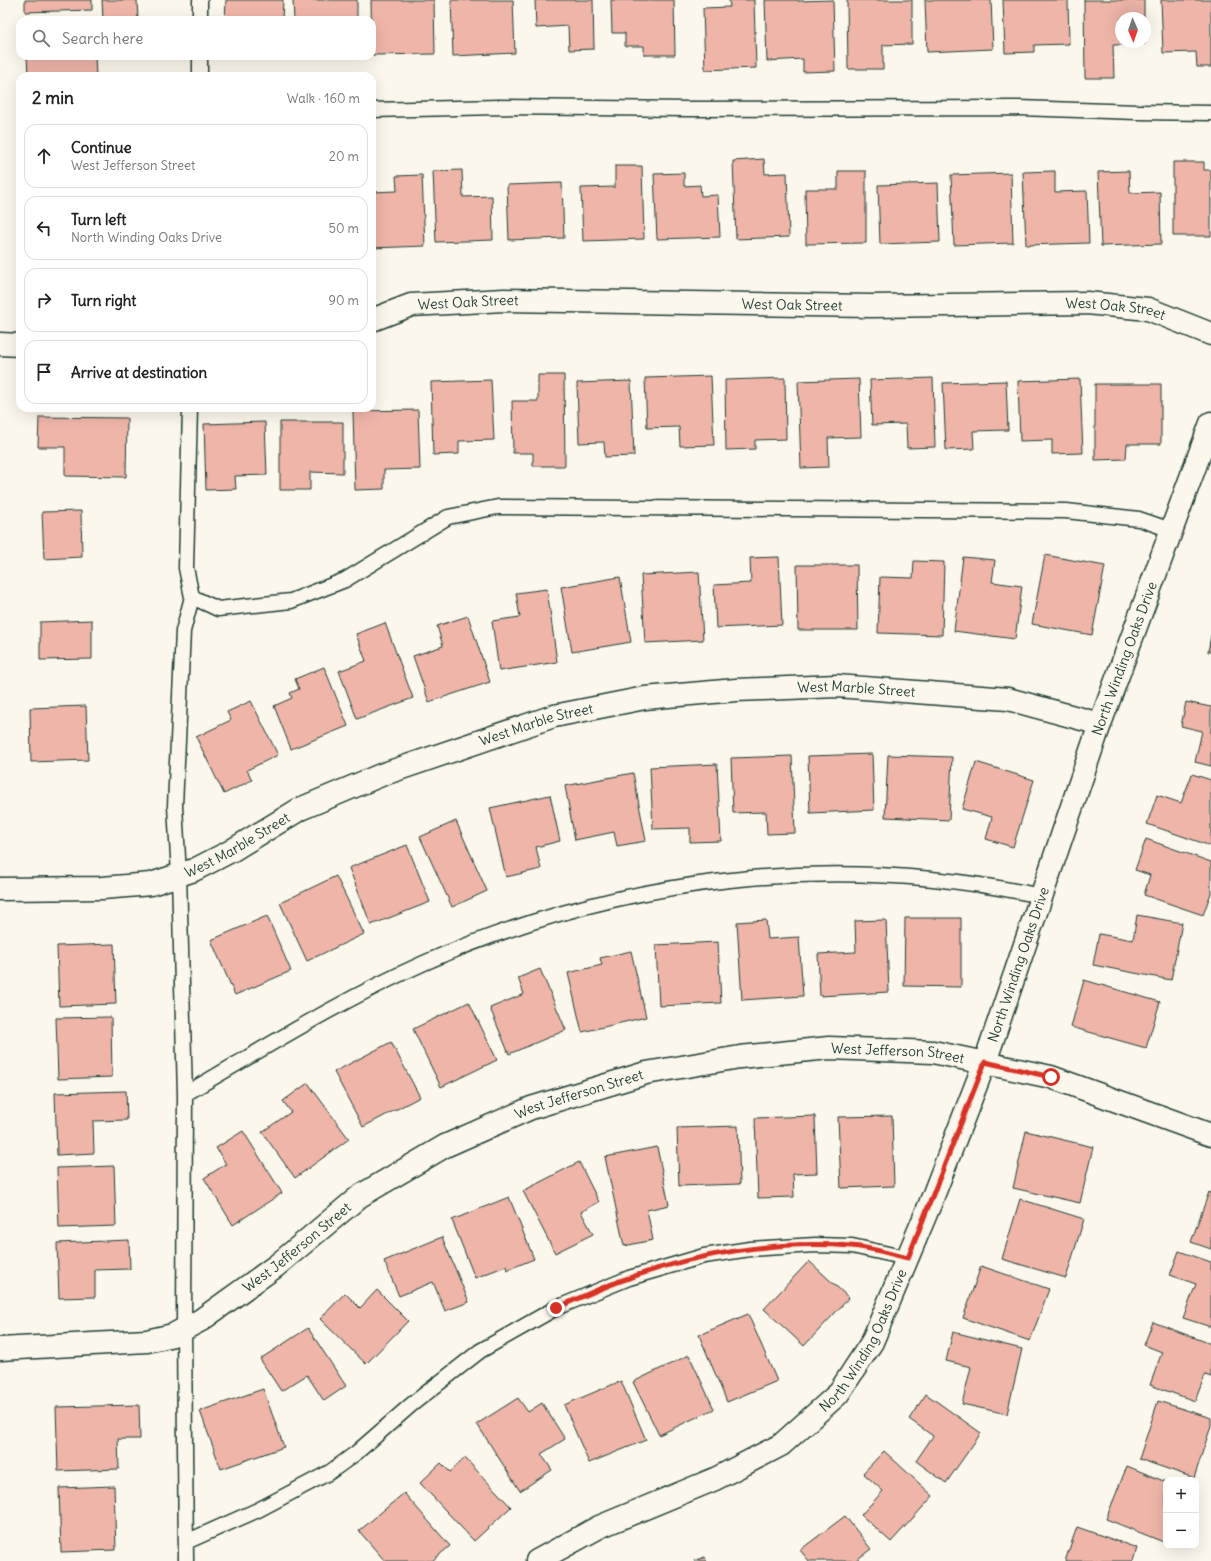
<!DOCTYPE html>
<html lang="en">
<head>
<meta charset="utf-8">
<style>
	:root { --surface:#fff; --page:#f6f6f6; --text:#222; --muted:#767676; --line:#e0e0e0 }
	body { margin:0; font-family:Delius,sans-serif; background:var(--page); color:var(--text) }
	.controls { position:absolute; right:12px; bottom:12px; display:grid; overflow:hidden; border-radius:8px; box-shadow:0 4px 16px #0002 }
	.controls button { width:36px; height:36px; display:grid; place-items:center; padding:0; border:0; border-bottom:1px solid var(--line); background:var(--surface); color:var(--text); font:20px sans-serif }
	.compass { position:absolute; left:1115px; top:12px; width:36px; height:36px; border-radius:50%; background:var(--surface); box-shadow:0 4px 16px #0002; rotate:178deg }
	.stop { position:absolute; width:12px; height:12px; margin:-9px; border:3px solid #d93025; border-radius:50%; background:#fff }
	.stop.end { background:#d93025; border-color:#fff; box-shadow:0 1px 4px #0008 }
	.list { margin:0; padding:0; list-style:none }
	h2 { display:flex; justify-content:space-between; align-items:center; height:52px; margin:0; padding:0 16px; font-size:17px }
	h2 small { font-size:13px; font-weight:400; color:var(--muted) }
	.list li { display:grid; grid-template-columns:26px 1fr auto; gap:12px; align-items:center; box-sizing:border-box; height:64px; margin:0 8px 8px; padding:0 8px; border:1px solid var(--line); border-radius:12px }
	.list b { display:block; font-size:15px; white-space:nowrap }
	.list p { margin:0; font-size:13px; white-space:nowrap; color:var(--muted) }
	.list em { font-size:13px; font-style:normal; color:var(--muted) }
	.icon { flex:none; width:22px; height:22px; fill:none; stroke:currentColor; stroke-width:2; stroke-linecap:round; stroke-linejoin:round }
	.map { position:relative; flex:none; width:1211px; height:1561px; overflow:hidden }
	.search { position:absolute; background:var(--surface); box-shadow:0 4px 16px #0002; left:16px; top:16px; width:360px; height:44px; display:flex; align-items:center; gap:10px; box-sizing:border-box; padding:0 14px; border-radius:12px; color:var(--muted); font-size:15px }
	.panel { position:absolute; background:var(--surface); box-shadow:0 4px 16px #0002; left:16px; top:72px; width:360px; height:340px; border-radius:12px }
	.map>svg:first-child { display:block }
</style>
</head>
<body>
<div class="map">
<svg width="1211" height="1561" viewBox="0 0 1211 1561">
	<rect width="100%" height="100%" fill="#fbf7ec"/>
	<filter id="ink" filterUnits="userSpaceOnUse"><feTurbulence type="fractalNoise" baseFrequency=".025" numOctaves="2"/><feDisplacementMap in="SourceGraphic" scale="8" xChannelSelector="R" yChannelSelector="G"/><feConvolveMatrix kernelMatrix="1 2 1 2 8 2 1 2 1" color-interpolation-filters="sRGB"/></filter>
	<g filter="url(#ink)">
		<path fill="#efb5a9" stroke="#1f3d34" d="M 25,0 L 92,0 L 92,10 L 25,12 Z
			M 102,0 L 137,0 L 138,20 L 103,20 Z
			M 226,0 L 283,0 L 282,20 L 225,20 Z
			M 293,0 L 357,0 L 357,20 L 294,20 Z
			M 371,0 L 434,0 L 435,54 L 372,55 Z
			M 451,0 L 513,0 L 515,53 L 453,56 Z
			M 535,0 L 593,0 L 594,49 L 569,50 L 568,26 L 536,28 Z
			M 611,0 L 674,0 L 675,55 L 644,55 L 644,46 L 625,46 L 625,33 L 612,33 Z
			M 729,0 L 754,0 L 756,68 L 705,70 L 703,8 L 730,7 Z
			M 765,0 L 798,0 L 798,1 L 833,0 L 835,71 L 803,72 L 803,59 L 767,61 Z
			M 847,0 L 912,0 L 912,44 L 883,45 L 883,69 L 848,69 Z
			M 925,0 L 991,0 L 993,49 L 927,52 Z
			M 1003,0 L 1068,0 L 1069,44 L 1034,45 L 1034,52 L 1005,53 Z
			M 1084,0 L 1144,0 L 1144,18 L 1121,18 L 1121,42 L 1145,42 L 1145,44 L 1113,45 L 1114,78 L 1085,78 Z
			M 1161,0 L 1211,0 L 1211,67 L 1197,67 L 1196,52 L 1163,53 Z
			M 27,56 L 95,56 L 96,76 L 28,76 Z
			M 764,159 L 765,174 L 787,173 L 789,237 L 736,239 L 733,161 Z
			M 1173,162 L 1204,162 L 1204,170 L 1211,170 L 1211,236 L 1173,236 Z
			M 615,166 L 642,166 L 644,239 L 583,241 L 581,188 L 615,187 Z
			M 462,170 L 463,197 L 492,196 L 493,240 L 436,242 L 433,171 Z
			M 838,171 L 866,171 L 866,243 L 806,244 L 805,189 L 838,189 Z
			M 1055,171 L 1055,192 L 1087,191 L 1089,243 L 1026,245 L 1023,172 Z
			M 1129,171 L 1130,193 L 1160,192 L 1161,244 L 1101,246 L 1098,172 Z
			M 684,173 L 684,186 L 700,185 L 701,196 L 718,195 L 720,237 L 657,239 L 654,174 Z
			M 1011,173 L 1013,243 L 954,245 L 951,175 Z
			M 422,175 L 425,246 L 372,248 L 372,192 L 397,191 L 396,176 Z
			M 562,183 L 564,238 L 509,240 L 507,185 Z
			M 938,183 L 940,242 L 880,244 L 878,185 Z
			M 538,375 L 564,375 L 565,466 L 533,466 L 533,453 L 513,453 L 512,401 L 538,401 Z
			M 711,376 L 714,445 L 680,446 L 679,427 L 647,428 L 645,378 Z
			M 785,378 L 786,439 L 755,440 L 755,449 L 726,450 L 725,380 Z
			M 933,378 L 935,447 L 907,448 L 906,424 L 872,425 L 870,380 Z
			M 859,379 L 861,437 L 828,438 L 829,467 L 801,468 L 798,381 Z
			M 1080,379 L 1083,453 L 1052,454 L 1052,440 L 1020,441 L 1018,381 Z
			M 491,380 L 494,440 L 459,441 L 459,454 L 433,455 L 431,382 Z
			M 631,381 L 634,456 L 605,457 L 604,442 L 579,443 L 577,383 Z
			M 1006,381 L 1008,430 L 973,431 L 974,449 L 946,450 L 943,383 Z
			M 1095,384 L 1161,384 L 1161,444 L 1127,444 L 1126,459 L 1095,460 Z
			M 418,410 L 420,469 L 384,470 L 384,489 L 355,490 L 353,411 Z
			M 39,417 L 127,418 L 126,477 L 65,476 L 65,447 L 38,447 Z
			M 265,422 L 267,475 L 235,476 L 236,489 L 206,490 L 204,424 Z
			M 280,422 L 343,422 L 343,473 L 310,472 L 310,490 L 280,490 Z
			M 81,511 L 82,557 L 44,559 L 42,512 Z
			M 1045,555 L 1105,566 L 1092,635 L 1032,624 Z
			M 779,557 L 782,625 L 716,628 L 714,585 L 751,583 L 750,558 Z
			M 963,557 L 995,560 L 992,582 L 1022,586 L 1015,639 L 954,631 Z
			M 914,561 L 944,562 L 942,635 L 878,633 L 880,577 L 913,578 Z
			M 797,565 L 857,565 L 858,630 L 798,630 Z
			M 699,572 L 703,640 L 645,643 L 641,575 Z
			M 620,577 L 631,642 L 572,652 L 561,587 Z
			M 547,589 L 557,662 L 499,671 L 492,621 L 520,617 L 516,593 Z
			M 468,616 L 490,682 L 429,702 L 413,656 L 443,646 L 437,626 Z
			M 92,620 L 92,659 L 40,660 L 40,622 Z
			M 385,623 L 413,698 L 357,719 L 339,671 L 366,661 L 356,634 Z
			M 1211,635 L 1211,652 L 1208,652 Z
			M 324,667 L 348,726 L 291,749 L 274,706 L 292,698 L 290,693 L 299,689 L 295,679 Z
			M 251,701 L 278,755 L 247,770 L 252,780 L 224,794 L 196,737 L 231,720 L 227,712 Z
			M 1186,702 L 1211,707 L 1211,766 L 1195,762 L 1202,731 L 1181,726 Z
			M 86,706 L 88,760 L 31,762 L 30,708 Z
			M 872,754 L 874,810 L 810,813 L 808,756 Z
			M 888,755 L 952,757 L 949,820 L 885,817 Z
			M 792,756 L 795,833 L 767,834 L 766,812 L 733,813 L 731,758 Z
			M 976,762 L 1034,780 L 1013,847 L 986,839 L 992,817 L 962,809 Z
			M 717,764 L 721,841 L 690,842 L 690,828 L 653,829 L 650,767 Z
			M 633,773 L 646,841 L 617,846 L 614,832 L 575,840 L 565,786 Z
			M 1192,774 L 1211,780 L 1211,846 L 1147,824 L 1157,795 L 1181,803 Z
			M 550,795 L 560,841 L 536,847 L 541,869 L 506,877 L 490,808 Z
			M 456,821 L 487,891 L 452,907 L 420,837 Z
			M 1146,839 L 1211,862 L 1211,893 L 1203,915 L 1144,895 L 1150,875 L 1135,870 Z
			M 407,845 L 430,902 L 371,925 L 349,868 Z
			M 336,876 L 364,934 L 307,961 L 280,903 Z
			M 1137,915 L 1182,923 L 1171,980 L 1093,965 L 1099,934 L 1133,940 Z
			M 267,916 L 291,971 L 235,995 L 211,940 Z
			M 905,918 L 961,918 L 961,987 L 904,986 Z
			M 766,920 L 768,939 L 799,937 L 803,996 L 742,1000 L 737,922 Z
			M 886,920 L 889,992 L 820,996 L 818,954 L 856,952 L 855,921 Z
			M 718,942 L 721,1003 L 659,1006 L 656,945 Z
			M 114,944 L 116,1004 L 59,1006 L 57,946 Z
			M 631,951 L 646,1017 L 582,1032 L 568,973 L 602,965 L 600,958 Z
			M 540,969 L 566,1030 L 509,1054 L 490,1008 L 524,994 L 518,978 Z
			M 1084,980 L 1160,1002 L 1146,1048 L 1071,1027 Z
			M 469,1002 L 497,1060 L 441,1087 L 413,1029 Z
			M 111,1017 L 112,1077 L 58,1079 L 56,1018 Z
			M 391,1042 L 420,1097 L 363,1127 L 334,1072 Z
			M 308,1083 L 349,1139 L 295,1178 L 262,1132 L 291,1112 L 283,1101 Z
			M 126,1091 L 127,1120 L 93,1121 L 94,1153 L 57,1155 L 55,1093 Z
			M 815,1116 L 817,1173 L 793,1174 L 794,1197 L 758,1198 L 755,1118 Z
			M 892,1116 L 894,1186 L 841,1188 L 838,1117 Z
			M 738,1126 L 740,1184 L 679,1186 L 677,1128 Z
			M 243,1131 L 282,1193 L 233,1225 L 204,1178 L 226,1164 L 216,1148 Z
			M 1026,1131 L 1093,1147 L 1080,1203 L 1013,1188 Z
			M 657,1147 L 669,1205 L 647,1210 L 653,1240 L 624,1246 L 605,1157 Z
			M 579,1162 L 599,1202 L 581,1212 L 593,1234 L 555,1253 L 523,1191 Z
			M 114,1166 L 116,1226 L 59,1228 L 57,1168 Z
			M 1209,1192 L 1211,1193 L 1211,1249 L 1191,1242 Z
			M 509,1197 L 534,1259 L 507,1270 L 506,1266 L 475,1278 L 452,1220 Z
			M 1020,1199 L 1084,1219 L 1066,1278 L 1002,1259 Z
			M 442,1237 L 469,1302 L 445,1311 L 433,1282 L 399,1296 L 384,1261 Z
			M 129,1240 L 130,1269 L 95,1270 L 95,1297 L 59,1298 L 57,1243 Z
			M 1179,1251 L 1211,1262 L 1211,1327 L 1183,1318 L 1196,1284 L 1170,1275 Z
			M 809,1261 L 849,1298 L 804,1346 L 764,1309 Z
			M 981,1266 L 1049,1289 L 1030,1341 L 963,1318 Z
			M 377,1290 L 408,1321 L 366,1364 L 320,1319 L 345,1293 L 360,1308 Z
			M 748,1314 L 777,1381 L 727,1402 L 699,1335 Z
			M 1153,1322 L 1211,1344 L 1211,1377 L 1205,1375 L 1195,1401 L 1150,1385 L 1162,1352 L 1144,1345 Z
			M 308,1328 L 346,1386 L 324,1401 L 307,1375 L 281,1391 L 260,1359 Z
			M 953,1332 L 1022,1349 L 1007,1414 L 962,1404 L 971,1367 L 946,1361 Z
			M 689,1355 L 714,1409 L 659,1435 L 633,1382 Z
			M 621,1381 L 646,1440 L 589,1463 L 564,1405 Z
			M 263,1389 L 284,1447 L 221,1469 L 200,1411 Z
			M 926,1394 L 981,1433 L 946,1483 L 916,1461 L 933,1436 L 909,1419 Z
			M 518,1398 L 528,1412 L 542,1403 L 565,1439 L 541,1454 L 552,1470 L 520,1491 L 477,1424 Z
			M 1158,1401 L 1211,1418 L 1211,1426 L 1194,1478 L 1139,1459 Z
			M 139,1405 L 140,1439 L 118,1439 L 119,1469 L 58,1471 L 56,1407 Z
			M 884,1451 L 933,1496 L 891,1542 L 861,1515 L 883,1491 L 863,1473 Z
			M 465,1458 L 511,1507 L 474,1541 L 420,1483 L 441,1463 L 450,1472 Z
			M 1127,1466 L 1166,1482 L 1166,1543 L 1106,1519 Z
			M 114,1486 L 116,1550 L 61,1552 L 59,1488 Z
			M 404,1493 L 450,1546 L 432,1561 L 385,1561 L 359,1531 Z
			M 845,1516 L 871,1549 L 855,1561 L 809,1561 L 800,1550 Z
			M 1077,1527 L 1137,1548 L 1133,1561 L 1065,1561 Z
			M 705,1557 L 706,1561 L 694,1561 Z"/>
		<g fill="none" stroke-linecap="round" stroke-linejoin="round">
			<g stroke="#1f3d34" stroke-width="17">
				<path id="service" d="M 200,20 L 200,0
					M 200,76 L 200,56
					M 372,110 L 499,107 L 687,109 L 1019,108 L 1137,112 L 1211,113
					M 190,408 L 186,568 L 192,597 L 218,609 L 291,601 L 345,580 L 448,517 L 498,507 L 1066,511 L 1139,519 L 1171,530
					M 185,1094 L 179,875 L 175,806 L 183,631 L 192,597
					M 186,1542 L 258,1510 L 330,1472 L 356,1453 L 411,1405 L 480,1351 L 556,1308 L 629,1278 L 704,1256 L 750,1249 L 815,1245 L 852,1246 L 907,1258
					M 186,1561 L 184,1329 L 185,1094 C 263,1049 341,1000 424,963 C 620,877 831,851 1041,896"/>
			</g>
			<g stroke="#1f3d34" stroke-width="25">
				<g id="minor">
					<path id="s1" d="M 0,889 L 102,888 L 151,884 L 194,870 L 231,851 L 300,809 L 381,775 L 554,716 L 645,698 L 736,690 L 837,686 L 1008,699 L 1100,724"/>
					<path id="s2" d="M 0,1349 L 147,1341 L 173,1335 L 201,1320 L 276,1266 L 360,1196 L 445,1146 L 531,1108 L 646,1073 L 740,1057 L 829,1048 L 933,1052 L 1051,1077 L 1211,1135"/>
					<path id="s3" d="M 537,1561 L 599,1527 L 715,1479 L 781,1445 L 838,1394 L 872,1342 L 930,1204 L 985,1062 L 1100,724 L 1211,423"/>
				</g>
			</g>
			<g stroke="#1f3d34" stroke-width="25">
				<g id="tertiary">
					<path id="s4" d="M 372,320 L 411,305 L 504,300 L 871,306 L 1087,303 L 1148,309 L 1211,334"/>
					<path d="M 0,344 L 20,345"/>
				</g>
			</g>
			<use href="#service" stroke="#fbf7ec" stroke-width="14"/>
			<use href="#minor" stroke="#fbf7ec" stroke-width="22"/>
			<use href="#tertiary" stroke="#fbf7ec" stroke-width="22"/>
		</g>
	</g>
	<g fill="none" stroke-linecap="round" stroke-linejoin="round" filter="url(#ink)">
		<path stroke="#d93025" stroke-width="5" d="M 556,1308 C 580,1298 604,1286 629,1278 C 698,1253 778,1240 851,1246 C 870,1247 889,1254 908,1258 L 985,1062 L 1051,1077"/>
	</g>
	<g text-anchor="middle" stroke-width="4" stroke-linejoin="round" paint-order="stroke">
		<g font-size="14" fill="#1f3d34" stroke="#fbf7ec">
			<text dy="5" stroke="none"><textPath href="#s4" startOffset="99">West Oak Street</textPath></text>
			<text dy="5" stroke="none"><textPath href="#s4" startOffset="423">West Oak Street</textPath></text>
			<text dy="5" stroke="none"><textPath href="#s4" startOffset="747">West Oak Street</textPath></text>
			<text dy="5" stroke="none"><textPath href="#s3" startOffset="1138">North Winding Oaks Drive</textPath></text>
			<text dy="5" stroke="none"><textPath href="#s1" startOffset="894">West Marble Street</textPath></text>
			<text dy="5" stroke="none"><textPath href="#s1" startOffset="570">West Marble Street</textPath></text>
			<text dy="5" stroke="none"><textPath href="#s1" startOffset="246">West Marble Street</textPath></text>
			<text dy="5" stroke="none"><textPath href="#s3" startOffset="814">North Winding Oaks Drive</textPath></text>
			<text dy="5" stroke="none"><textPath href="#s2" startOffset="974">West Jefferson Street</textPath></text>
			<text dy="5" stroke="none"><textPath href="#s2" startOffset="650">West Jefferson Street</textPath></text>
			<text dy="5" stroke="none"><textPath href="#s2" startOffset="326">West Jefferson Street</textPath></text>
			<text dy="5" stroke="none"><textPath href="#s3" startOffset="406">North Winding Oaks Drive</textPath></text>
		</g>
	</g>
</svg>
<div class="controls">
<button>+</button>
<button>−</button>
</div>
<svg class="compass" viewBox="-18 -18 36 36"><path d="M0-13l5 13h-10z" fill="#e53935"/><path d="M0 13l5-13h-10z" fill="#767676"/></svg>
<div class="stop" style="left:1051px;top:1077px"></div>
<div class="stop end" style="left:556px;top:1308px"></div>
<div class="search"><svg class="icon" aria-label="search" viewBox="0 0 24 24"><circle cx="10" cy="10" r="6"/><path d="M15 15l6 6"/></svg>Search here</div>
<section class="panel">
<h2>2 min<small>Walk · 160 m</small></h2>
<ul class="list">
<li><svg class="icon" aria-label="ahead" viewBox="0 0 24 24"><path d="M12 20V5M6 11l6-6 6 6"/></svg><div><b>Continue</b><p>West Jefferson Street</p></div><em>20 m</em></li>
<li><svg class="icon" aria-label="left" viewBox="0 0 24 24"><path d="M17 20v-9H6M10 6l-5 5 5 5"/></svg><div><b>Turn left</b><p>North Winding Oaks Drive</p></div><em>50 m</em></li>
<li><svg class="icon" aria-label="right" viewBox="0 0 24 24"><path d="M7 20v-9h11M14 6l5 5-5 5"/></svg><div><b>Turn right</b></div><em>90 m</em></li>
<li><svg class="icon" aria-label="arrive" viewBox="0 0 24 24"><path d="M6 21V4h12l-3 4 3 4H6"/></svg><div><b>Arrive at destination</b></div></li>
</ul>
</section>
</div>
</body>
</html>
